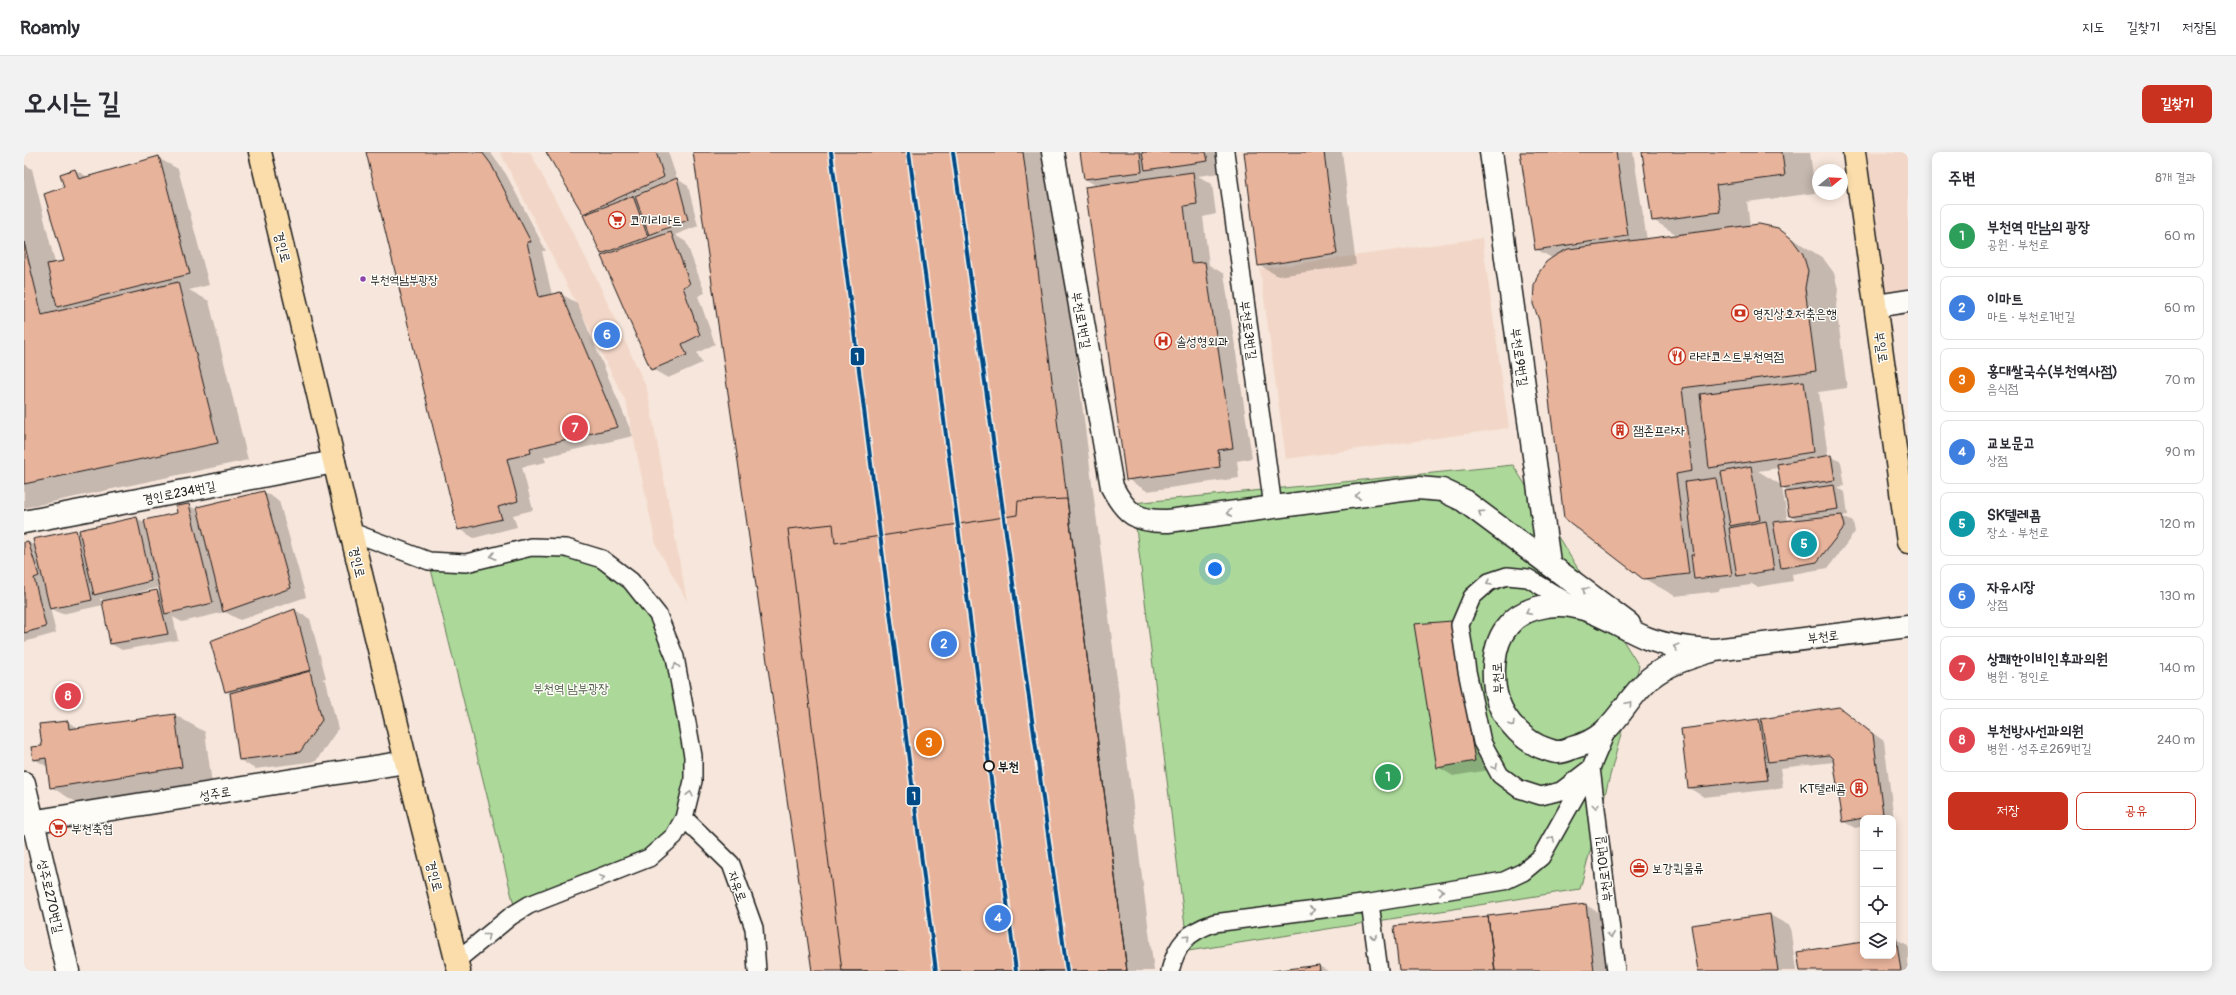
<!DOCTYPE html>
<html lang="ko">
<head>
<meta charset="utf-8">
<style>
	:root { --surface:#fff; --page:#f2f2f3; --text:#2b2b33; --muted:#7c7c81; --line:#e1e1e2; --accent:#c8321e }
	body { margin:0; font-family:Pangolin,"Poor Story",sans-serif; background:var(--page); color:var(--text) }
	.controls { position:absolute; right:12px; bottom:12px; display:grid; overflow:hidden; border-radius:8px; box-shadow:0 2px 10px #0003 }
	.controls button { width:36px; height:36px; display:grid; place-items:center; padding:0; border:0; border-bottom:1px solid var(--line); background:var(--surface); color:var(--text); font:20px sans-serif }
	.compass { position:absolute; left:1788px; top:12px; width:36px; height:36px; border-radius:50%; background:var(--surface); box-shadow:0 2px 10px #0003; rotate:72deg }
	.you { position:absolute; left:1191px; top:417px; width:14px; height:14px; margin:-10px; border:3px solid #fff; border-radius:50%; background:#1a73e8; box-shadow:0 0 0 6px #1a73e833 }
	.badge { display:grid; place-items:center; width:26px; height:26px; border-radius:50%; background:var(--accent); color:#fff; font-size:13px; font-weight:700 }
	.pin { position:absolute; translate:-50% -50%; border:2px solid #fff; box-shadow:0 1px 4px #0006 }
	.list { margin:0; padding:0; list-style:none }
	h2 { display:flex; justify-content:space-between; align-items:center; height:52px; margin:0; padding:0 16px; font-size:17px }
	h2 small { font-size:13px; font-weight:400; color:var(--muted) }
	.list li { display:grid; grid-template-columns:26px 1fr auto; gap:12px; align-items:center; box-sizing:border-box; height:64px; margin:0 8px 8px; padding:0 8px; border:1px solid var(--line); border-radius:8px }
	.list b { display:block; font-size:15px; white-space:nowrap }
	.list p { margin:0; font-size:13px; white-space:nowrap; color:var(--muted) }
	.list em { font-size:13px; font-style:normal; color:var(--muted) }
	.actions { display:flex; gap:8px; padding:12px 16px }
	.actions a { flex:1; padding:9px 0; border:1px solid var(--accent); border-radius:8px; text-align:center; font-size:14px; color:var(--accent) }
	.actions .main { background:var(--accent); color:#fff }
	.icon { flex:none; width:22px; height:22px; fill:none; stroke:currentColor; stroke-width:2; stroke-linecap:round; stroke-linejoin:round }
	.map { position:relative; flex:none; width:1884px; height:819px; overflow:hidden; border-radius:8px }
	header { display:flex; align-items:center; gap:24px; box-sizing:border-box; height:56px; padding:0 20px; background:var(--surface); border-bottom:1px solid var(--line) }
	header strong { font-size:19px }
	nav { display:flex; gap:22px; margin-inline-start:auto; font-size:14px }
	.intro { display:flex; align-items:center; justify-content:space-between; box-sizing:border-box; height:96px; padding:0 24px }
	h1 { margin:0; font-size:28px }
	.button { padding:10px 18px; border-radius:8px; background:var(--accent); color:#fff; font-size:14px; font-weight:700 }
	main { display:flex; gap:24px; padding:0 24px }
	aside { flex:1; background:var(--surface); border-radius:8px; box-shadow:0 2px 10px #0003 }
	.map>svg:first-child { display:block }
</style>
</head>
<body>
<header>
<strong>Roamly</strong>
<nav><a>지도</a><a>길찾기</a><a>저장됨</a></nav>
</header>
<div class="intro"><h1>오시는 길</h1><a class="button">길찾기</a></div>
<main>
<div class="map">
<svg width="1884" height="819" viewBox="0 0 1884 819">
	<rect width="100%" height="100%" fill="#f7e6db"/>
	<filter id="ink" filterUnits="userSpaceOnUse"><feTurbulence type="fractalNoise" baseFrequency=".025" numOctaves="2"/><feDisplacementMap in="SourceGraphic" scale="8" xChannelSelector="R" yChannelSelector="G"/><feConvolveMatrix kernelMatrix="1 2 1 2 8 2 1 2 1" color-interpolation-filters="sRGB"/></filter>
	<g filter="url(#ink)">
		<path fill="#f2d7c8" d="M 476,0 L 506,0 L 571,123 L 623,237 L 663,449 L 632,393 L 602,250 Z
			M 1830,0 L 1884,0 L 1884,149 L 1852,154 Z
			M 1458,86 L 1485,276 L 1262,307 L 1236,117 Z"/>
		<path fill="#acd999" stroke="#647a5a" d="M 1489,313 L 1615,514 L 1556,737 L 1164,799 L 1109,351 Z
			M 542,396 L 587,414 L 616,440 L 647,495 L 669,609 L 654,676 L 610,713 L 492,761 L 405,409 Z"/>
		<path fill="#0003" fill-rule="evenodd" d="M 343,0 L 466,0 L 482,22 L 522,99 L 518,99 L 528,143 L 537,142 L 553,151 L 609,284 L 520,305 L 522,310 L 498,315 L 509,358 L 489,363 L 493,375 L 450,386 L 435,377 Z
			M 523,0 L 644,0 L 653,27 L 664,34 L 674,74 L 651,83 L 662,90 L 681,141 L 674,144 L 691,192 L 673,201 L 678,211 L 644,226 L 628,217 L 581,104 L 578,102 L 563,63 L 560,61 Z
			M 670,0 L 1026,0 L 1130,819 L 789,819 Z
			M 1057,0 L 1200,0 L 1203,20 L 1174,24 L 1188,32 L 1192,62 L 1179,65 L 1185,113 L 1200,122 L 1228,306 L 1213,309 L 1215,326 L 1123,339 L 1103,327 L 1073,34 L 1061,27 Z
			M 1221,0 L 1318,0 L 1332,113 L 1254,124 L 1235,113 Z
			M 1497,0 L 1609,0 L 1623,88 L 1655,84 L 1629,68 L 1619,0 L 1786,0 L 1791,41 L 1723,50 L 1726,74 L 1753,77 L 1799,106 L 1810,121 L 1814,137 L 1812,154 L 1823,236 L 1795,240 L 1804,304 L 1807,304 L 1817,310 L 1821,334 L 1813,335 L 1821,340 L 1824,363 L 1817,364 L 1829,370 L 1831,380 L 1804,416 L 1768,422 L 1769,429 L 1733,435 L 1726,431 L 1727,433 L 1695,437 L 1695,439 L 1651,444 L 1619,426 L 1528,106 L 1512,97 ZM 1755,316 L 1757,333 L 1734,319 ZM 1698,319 L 1700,332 L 1698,330 L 1697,320 ZM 1758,336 L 1765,340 L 1766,363 L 1775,369 L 1764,370 Z
			M 134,6 L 154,17 L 185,133 L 165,138 L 185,149 L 224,308 L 0,356 L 0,12 L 8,17 L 31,111 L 41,110 L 41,36 L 51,18 L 64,25 Z
			M 240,340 L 255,349 L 282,445 L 216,468 L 201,460 L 158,470 L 149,465 L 154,488 L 98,498 L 87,492 L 79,453 L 38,462 L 26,456 L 32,481 L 0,490 L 0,391 L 4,390 L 12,394 L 52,379 L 57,382 L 56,379 L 113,366 L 121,371 L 154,361 L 164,353 L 175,359 ZM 136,435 L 137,442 L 133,439 L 108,444 L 107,442 ZM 76,446 L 82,449 L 77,450 Z
			M 271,458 L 286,467 L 302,526 L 298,527 L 302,529 L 314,577 L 292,609 L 231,617 L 216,608 L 207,542 L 202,539 Z
			M 1428,470 L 1444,479 L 1466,618 L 1429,624 L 1414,615 Z
			M 1814,556 L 1860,589 L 1870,668 L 1869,666 L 1839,666 L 1839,674 L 1831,676 L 1820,670 L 1810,610 L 1756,616 L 1759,636 L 1680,645 L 1665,636 L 1734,568 L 1739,570 Z
			M 151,563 L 181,580 L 188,632 L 57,653 L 27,635 L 24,615 L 10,607 L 44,570 L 55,577 Z
			M 1562,753 L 1577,762 L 1585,819 L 1376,819 Z
			M 1746,763 L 1766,774 L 1772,819 L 1675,819 Z
			M 1869,786 L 1884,793 L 1884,819 L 1777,819 L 1839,791 L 1839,804 L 1869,804 Z
			M 1295,814 L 1304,819 L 1256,819 Z"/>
		<path fill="#e8b39b" stroke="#1c1c1c" d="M 342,0 L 458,0 L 467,12 L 507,90 L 503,90 L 515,145 L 537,140 L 594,275 L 506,296 L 507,301 L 483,307 L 494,349 L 474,355 L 478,367 L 434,378 Z
			M 522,0 L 632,0 L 640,25 L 559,62 Z
			M 669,0 L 999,0 L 1103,819 L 788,819 Z
			M 1056,0 L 1116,0 L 1118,20 L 1060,27 Z
			M 1118,0 L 1182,0 L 1184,9 L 1121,18 Z
			M 1220,0 L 1300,0 L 1313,102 L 1234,114 Z
			M 1496,0 L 1592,0 L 1604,84 L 1511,98 Z
			M 1618,0 L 1758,0 L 1761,24 L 1692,33 L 1696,60 L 1628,69 Z
			M 135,4 L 166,122 L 33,155 L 23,112 L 40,109 L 20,42 L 40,35 L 36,22 L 51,17 L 55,27 Z
			M 1169,20 L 1173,52 L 1160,54 L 1167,111 L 1181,110 L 1209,296 L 1194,298 L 1196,315 L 1102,328 L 1061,35 Z
			M 653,26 L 664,68 L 625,83 L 611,44 Z
			M 609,44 L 624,85 L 577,102 L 559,63 Z
			M 1735,72 L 1754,76 L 1768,87 L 1779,102 L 1784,119 L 1781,136 L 1792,219 L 1658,236 L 1668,319 L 1652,322 L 1665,422 L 1619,427 L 1540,366 L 1515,168 L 1509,152 L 1510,134 L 1514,122 L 1522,110 L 1532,103 L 1544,97 Z
			M 647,80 L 666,132 L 659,135 L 676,183 L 658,192 L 663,203 L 627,218 L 577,104 Z
			M 0,90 L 18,163 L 154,130 L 194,291 L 0,332 Z
			M 1780,229 L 1789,300 L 1685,316 L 1676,242 Z
			M 1807,303 L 1811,328 L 1757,336 L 1753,312 Z
			M 1727,314 L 1736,368 L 1706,374 L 1697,320 Z
			M 1692,326 L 1708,423 L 1670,427 L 1667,403 L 1670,403 L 1661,330 Z
			M 1810,333 L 1814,357 L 1765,364 L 1761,340 Z
			M 240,339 L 267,436 L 199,460 L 173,355 Z
			M 1043,347 L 1103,819 L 818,819 L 764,377 L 809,372 L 811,391 L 993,363 L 994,349 Z
			M 165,352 L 189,451 L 141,462 L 120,368 L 153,361 L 152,354 Z
			M 1818,363 L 1821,374 L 1793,410 L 1757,416 L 1749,370 Z
			M 113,365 L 127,429 L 70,443 L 55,378 Z
			M 1742,369 L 1750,418 L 1713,424 L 1705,376 Z
			M 52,378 L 68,448 L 26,457 L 9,387 Z
			M 4,389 L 15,424 L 10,426 L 22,475 L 0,481 L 0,390 Z
			M 133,438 L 144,482 L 86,492 L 78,449 Z
			M 271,457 L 287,518 L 201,540 L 186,489 Z
			M 1428,469 L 1451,609 L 1413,616 L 1390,472 Z
			M 286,519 L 298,568 L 276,600 L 215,608 L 206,541 Z
			M 1815,555 L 1849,582 L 1859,662 L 1819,670 L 1809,607 L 1805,603 L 1744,610 L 1737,567 Z
			M 151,562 L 158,615 L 26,636 L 22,606 L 9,608 L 7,595 L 18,594 L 15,572 L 44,569 L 45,577 Z
			M 1735,567 L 1744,628 L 1664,636 L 1657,577 Z
			M 1562,752 L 1570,819 L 1471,819 L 1464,764 Z
			M 1746,762 L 1754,819 L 1674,819 L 1667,773 Z
			M 1464,764 L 1471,819 L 1375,819 L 1370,774 Z
			M 1869,785 L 1872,785 L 1877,819 L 1776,819 L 1773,800 L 1839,790 L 1839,804 L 1869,804 Z
			M 1295,813 L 1296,819 L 1248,819 Z"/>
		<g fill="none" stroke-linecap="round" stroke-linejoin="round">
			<g stroke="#1c1c1c" stroke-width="20">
				<path id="service" d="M 1201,0 L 1249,355
					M 328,380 L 405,409 L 442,411 L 507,395 L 542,396 L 578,407 L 607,429 L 634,463 L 651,505 L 669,604 L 669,629 L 660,666 L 650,684 L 625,706 L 505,753 L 487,764 L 432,809
					M 1550,454 L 1504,426 L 1483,424 L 1465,430 L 1448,445 L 1436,473 L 1443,519 L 1458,590 L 1476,623 L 1495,637 L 1517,644 L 1537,639 L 1567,616 L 1583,578
					M 1567,616 L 1592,819
					M 660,666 L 707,712 L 730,776 L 733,819
					M 1346,751 L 1355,819
					M 1146,819 C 1153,791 1164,780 1190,771 L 1346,751 L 1480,729 L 1499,720 L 1517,705 L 1567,616"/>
			</g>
			<g stroke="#1c1c1c" stroke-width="25">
				<path id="minor" d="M 1029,0 L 1088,335 C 1102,362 1113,370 1144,369 L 1394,336 L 1418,338 L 1439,348 L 1605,472
					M 1467,0 L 1525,410
					M 1852,154 L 1884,149
					M 0,370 L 310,310
					M 0,631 L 44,819"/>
			</g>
			<g stroke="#1c1c1c" stroke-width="25">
				<path id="tertiary" d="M 1691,498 C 1668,505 1644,511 1625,527 C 1596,553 1591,585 1548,596 C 1544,598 1538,600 1534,600 C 1530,600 1525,598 1522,597 C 1502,591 1481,570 1474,549 C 1467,527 1468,492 1484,474 C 1493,462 1509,456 1523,454 C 1561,447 1593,475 1625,487 C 1647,495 1668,497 1691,498 L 1884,474
					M 0,671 L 382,610"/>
			</g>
			<g stroke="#1c1c1c" stroke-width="25">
				<path id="primary" d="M 236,0 L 382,610 L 435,819
					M 1830,0 L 1884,390"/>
			</g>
			<use href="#service" stroke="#fdfcf7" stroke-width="17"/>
			<use href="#minor" stroke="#fdfcf7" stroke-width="22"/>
			<use href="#tertiary" stroke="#fdfcf7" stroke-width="22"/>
			<use href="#primary" stroke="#faddab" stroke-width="22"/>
			<g stroke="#fdfcf7" stroke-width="7">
				<path id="metro-1" d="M 807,0 L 912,819
					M 885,0 L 992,819
					M 929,0 L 1043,819"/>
			</g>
			<use href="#metro-1" stroke="#004a85" stroke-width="4"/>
		</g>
		<defs><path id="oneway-chevron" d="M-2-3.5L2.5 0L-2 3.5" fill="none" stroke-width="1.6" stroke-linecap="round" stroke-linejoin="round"/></defs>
		<g stroke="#989794">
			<use href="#oneway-chevron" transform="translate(1334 344) rotate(173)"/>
			<use href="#oneway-chevron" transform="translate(1205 361) rotate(173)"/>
			<use href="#oneway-chevron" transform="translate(1457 361) rotate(-144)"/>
			<use href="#oneway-chevron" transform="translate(469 404) rotate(166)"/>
			<use href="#oneway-chevron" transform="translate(1465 431) rotate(149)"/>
			<use href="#oneway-chevron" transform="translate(1561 438) rotate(-142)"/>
			<use href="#oneway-chevron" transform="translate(1504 460) rotate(153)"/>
			<use href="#oneway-chevron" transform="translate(1652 495) rotate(-165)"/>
			<use href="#oneway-chevron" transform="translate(652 514) rotate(-101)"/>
			<use href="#oneway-chevron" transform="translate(1605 552) rotate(-50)"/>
			<use href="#oneway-chevron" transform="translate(1488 572) rotate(58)"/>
			<use href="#oneway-chevron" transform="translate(1471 615) rotate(62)"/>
			<use href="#oneway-chevron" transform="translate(666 642) rotate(-77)"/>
			<use href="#oneway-chevron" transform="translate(1572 654) rotate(83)"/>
			<use href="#oneway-chevron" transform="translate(1528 687) rotate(-61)"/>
			<use href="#oneway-chevron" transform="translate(578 726) rotate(-20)"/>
			<use href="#oneway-chevron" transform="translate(1417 739) rotate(-9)"/>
			<use href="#oneway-chevron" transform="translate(1288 758) rotate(-7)"/>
			<use href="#oneway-chevron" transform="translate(1587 783) rotate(83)"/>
			<use href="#oneway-chevron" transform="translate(463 784) rotate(-39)"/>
			<use href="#oneway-chevron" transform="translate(1163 785) rotate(-43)"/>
			<use href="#oneway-chevron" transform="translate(1350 785) rotate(82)"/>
		</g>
	</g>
	<defs>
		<g id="supermarket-ring" transform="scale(0.9)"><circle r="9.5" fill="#fdfcf7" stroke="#c8321e" stroke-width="1.5"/><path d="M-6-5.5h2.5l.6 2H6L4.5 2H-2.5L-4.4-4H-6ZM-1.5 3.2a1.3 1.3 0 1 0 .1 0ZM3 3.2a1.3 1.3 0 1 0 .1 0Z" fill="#c8321e"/></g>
		<g id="bank-ring" transform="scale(0.9)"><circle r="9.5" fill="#fdfcf7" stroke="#c8321e" stroke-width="1.5"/><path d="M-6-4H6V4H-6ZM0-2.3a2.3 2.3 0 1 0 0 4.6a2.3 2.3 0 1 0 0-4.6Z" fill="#c8321e"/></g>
		<g id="hospital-ring" transform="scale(0.9)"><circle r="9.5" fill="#fdfcf7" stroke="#c8321e" stroke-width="1.5"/><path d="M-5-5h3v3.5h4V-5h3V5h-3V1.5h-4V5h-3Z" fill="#c8321e"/></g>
		<g id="restaurant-ring" transform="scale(0.9)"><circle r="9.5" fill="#fdfcf7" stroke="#c8321e" stroke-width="1.5"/><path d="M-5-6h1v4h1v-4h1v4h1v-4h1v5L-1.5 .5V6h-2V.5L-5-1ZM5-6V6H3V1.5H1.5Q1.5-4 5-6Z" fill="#c8321e"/></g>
		<g id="building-ring" transform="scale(0.9)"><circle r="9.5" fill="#fdfcf7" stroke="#c8321e" stroke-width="1.5"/><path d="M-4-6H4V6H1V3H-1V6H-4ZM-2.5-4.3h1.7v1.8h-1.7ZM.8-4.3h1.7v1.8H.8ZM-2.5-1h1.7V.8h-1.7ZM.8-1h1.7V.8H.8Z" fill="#c8321e"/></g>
		<g id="office-ring" transform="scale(0.9)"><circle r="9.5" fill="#fdfcf7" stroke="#c8321e" stroke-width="1.5"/><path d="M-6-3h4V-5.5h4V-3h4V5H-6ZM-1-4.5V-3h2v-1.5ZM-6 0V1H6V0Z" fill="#c8321e"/></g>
	</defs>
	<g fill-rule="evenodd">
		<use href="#supermarket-ring" x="593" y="68"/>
		<use href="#bank-ring" x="1716" y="161"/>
		<use href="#hospital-ring" x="1139" y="189"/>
		<use href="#restaurant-ring" x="1653" y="204"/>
		<use href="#building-ring" x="1596" y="278"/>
		<use href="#building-ring" x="1835" y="636"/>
		<use href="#supermarket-ring" x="34" y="676"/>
		<use href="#office-ring" x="1615" y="716"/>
	</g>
	<circle fill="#8e44ad" stroke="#fdfcf7" stroke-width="1.5" cx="339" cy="127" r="3.5"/>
	<circle fill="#fdfcf7" stroke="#1c1c1c" stroke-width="2" cx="965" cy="614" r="5"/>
	<g text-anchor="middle" stroke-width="3" stroke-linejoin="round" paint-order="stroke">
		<g font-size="12" fill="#1c1c1c" stroke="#fdfcf7" text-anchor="start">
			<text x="346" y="132">부천역남부광장</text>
		</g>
		<g font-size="13" fill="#1c1c1c" stroke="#fdfcf7" text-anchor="start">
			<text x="606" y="73">코끼리마트</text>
			<text x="1729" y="166">영진상호저축은행</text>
			<text x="1152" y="194">솔성형외과</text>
			<text x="1666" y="209">라라코스트부천역점</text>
			<text x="1609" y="283">잼존프라자</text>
			<text x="1822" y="641" text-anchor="end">KT텔레콤</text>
			<text x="47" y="681">부천축협</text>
			<text x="1628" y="721">보강퀵물류</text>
		</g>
		<g font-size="13" fill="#1c1c1c" stroke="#fdfcf7">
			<text transform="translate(259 95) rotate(76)" y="5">경인로</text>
			<text transform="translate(1058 168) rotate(80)" y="5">부천로1번길</text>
			<text transform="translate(1225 178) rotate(82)" y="5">부천로3번길</text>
			<text transform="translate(1858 195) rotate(82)" y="5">부일로</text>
			<text transform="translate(1496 205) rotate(82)" y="5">부천로9번길</text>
			<text transform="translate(155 340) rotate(-11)" y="5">경인로234번길</text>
			<text transform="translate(334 410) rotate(77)" y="5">경인로</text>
			<text transform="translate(1799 484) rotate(-7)" y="5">부천로</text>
			<text transform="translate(1473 526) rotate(-93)" y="5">부천로</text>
			<text transform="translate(191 641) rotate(-9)" y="5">성주로</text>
			<text transform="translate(1579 717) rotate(-97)" y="5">부천로10번길</text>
			<text transform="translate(411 724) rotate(76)" y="5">경인로</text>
			<text transform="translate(714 734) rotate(70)" y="5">자유로</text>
			<text transform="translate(27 744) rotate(77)" y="5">성주로270번길</text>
		</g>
		<g font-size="13" fill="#4e5e48" stroke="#fdfcf7">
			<text x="547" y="541">부천역 남부광장</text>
		</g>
		<g font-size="13" font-weight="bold" fill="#1c1c1c" stroke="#fdfcf7" text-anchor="start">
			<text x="974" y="619">부천</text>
		</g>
	</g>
	<g stroke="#fdfcf7" stroke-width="1.5">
		<rect x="826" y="195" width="15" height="19" rx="4" fill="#004a85"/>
		<rect x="882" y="634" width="15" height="20" rx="4" fill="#004a85"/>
	</g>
	<g font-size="11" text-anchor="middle" font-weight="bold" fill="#fff">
		<text x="833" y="209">1</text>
		<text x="890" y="648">1</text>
	</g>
</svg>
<div class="controls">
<button>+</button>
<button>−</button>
<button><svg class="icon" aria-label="locate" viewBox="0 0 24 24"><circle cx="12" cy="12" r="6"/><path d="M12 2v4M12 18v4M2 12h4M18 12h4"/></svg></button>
<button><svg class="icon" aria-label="layers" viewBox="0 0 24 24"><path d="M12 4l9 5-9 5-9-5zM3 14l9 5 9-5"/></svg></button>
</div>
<svg class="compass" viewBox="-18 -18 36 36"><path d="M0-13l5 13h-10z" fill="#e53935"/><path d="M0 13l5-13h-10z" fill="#7c7c81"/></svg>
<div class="you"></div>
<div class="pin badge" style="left:1364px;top:625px;background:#2e9e5b">1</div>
<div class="pin badge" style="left:920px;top:492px;background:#3f7fe0">2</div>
<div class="pin badge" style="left:905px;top:591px;background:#e8710a">3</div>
<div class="pin badge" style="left:974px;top:766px;background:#3f7fe0">4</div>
<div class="pin badge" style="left:1780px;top:392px;background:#0f9aa8">5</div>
<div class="pin badge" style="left:583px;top:183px;background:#3f7fe0">6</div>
<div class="pin badge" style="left:551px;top:276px;background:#e0444e">7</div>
<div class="pin badge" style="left:44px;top:544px;background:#e0444e">8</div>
</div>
<aside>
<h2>주변<small>8개 결과</small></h2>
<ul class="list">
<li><span class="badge" style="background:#2e9e5b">1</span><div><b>부천역 만남의 광장</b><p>공원 · 부천로</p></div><em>60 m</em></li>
<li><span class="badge" style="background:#3f7fe0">2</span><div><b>이마트</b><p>마트 · 부천로1번길</p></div><em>60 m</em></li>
<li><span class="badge" style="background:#e8710a">3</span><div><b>홍대쌀국수(부천역사점)</b><p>음식점</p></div><em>70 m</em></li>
<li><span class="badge" style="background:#3f7fe0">4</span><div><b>교보문고</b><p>상점</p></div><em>90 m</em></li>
<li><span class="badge" style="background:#0f9aa8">5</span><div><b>SK텔레콤</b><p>장소 · 부천로</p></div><em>120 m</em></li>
<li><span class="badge" style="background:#3f7fe0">6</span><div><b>자유시장</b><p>상점</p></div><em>130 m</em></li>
<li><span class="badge" style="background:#e0444e">7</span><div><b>상쾌한이비인후과의원</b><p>병원 · 경인로</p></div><em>140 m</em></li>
<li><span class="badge" style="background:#e0444e">8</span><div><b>부천방사선과의원</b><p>병원 · 성주로269번길</p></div><em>240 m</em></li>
</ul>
<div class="actions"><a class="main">저장</a><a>공유</a></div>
</aside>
</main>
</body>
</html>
